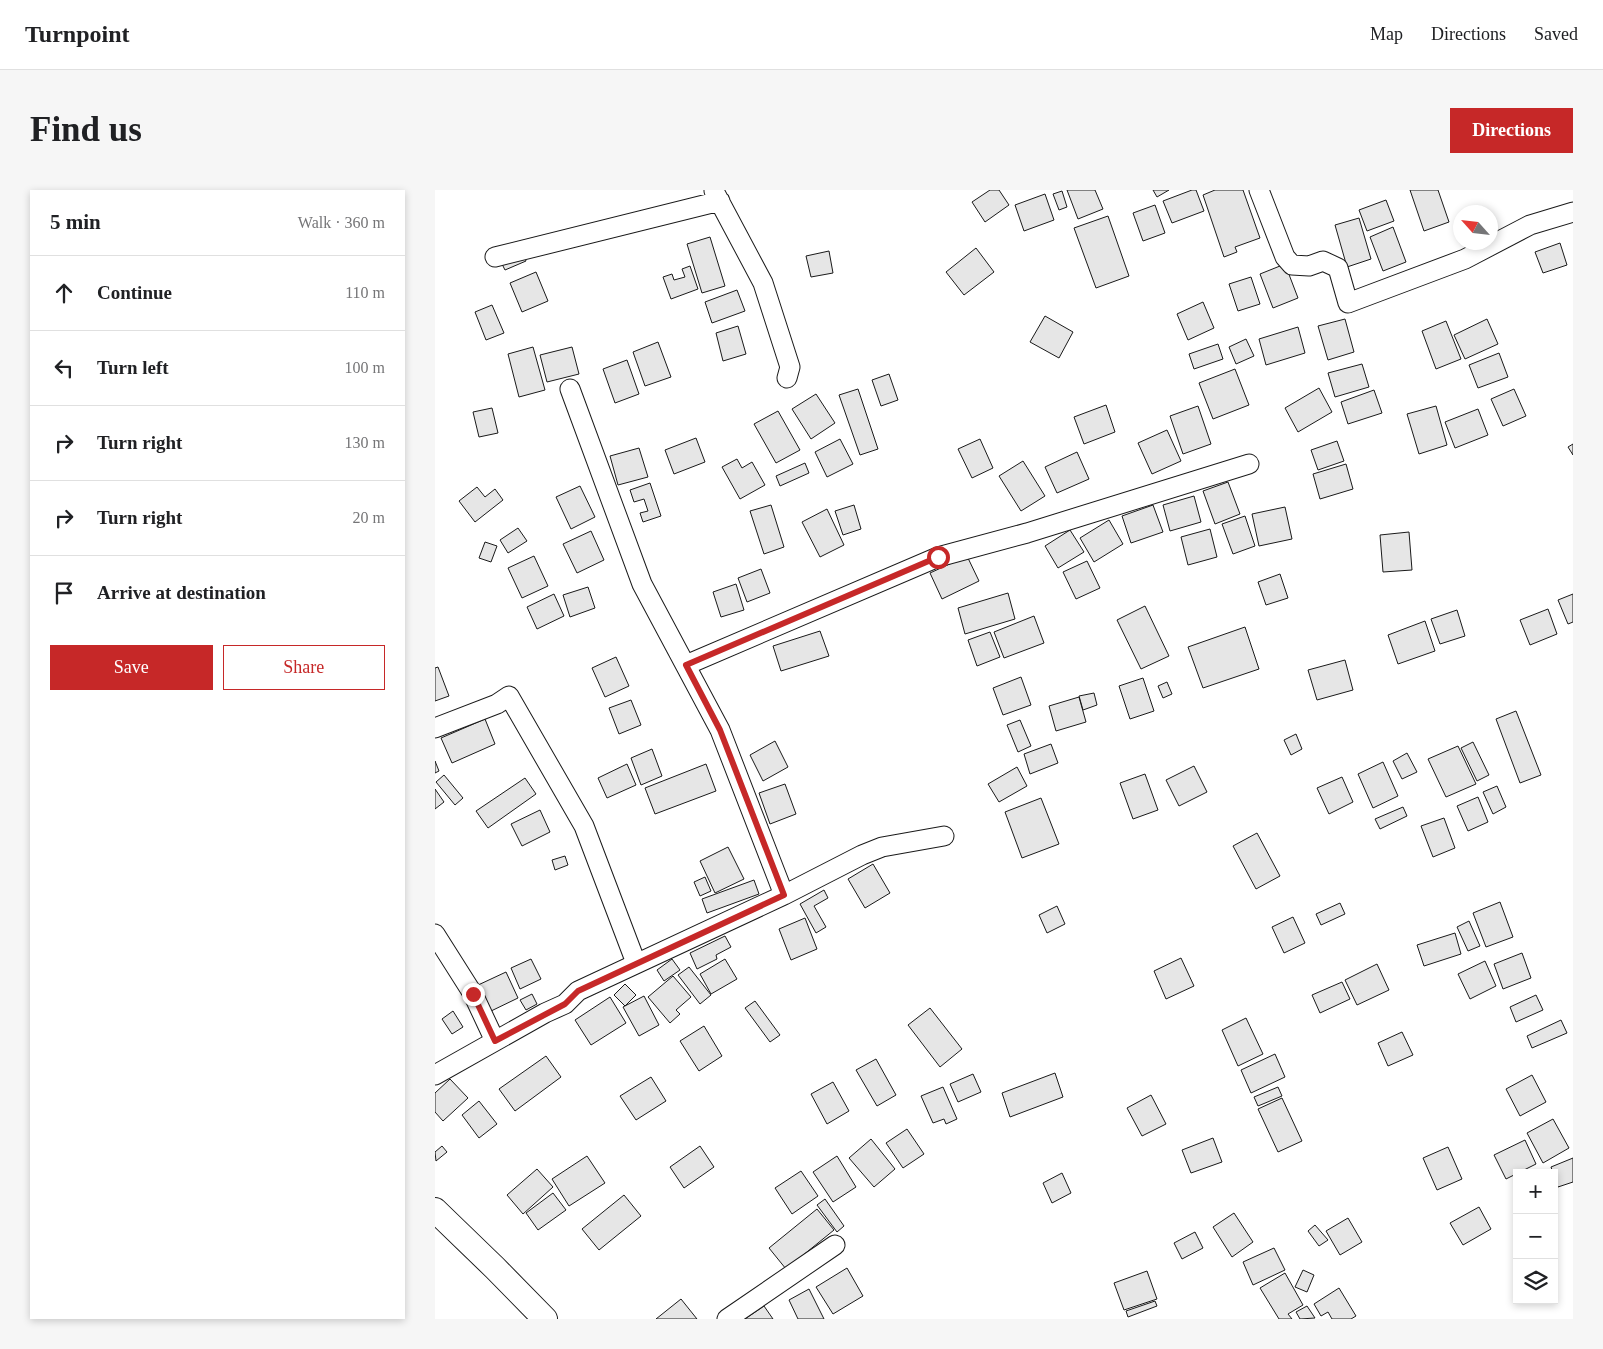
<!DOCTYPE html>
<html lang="en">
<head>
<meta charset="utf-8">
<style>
	:root { --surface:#fff; --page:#f6f6f6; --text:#202124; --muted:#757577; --line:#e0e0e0; --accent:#c62828 }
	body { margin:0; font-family:"Times New Roman",serif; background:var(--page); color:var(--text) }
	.controls { position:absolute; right:15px; bottom:15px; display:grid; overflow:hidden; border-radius:0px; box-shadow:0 2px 8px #0003 }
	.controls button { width:45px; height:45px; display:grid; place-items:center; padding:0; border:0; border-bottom:1px solid var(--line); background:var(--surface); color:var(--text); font:25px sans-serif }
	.compass { position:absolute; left:1018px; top:15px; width:45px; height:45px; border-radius:50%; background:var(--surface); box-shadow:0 2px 8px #0003; rotate:297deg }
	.stop { position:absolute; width:15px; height:15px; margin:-11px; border:4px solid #c62828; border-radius:50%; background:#fff }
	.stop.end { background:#c62828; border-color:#fff; box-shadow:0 1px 5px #0008 }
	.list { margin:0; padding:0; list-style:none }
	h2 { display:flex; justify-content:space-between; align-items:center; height:65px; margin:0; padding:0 20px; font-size:21px }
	h2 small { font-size:16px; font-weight:400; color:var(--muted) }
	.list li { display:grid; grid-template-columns:32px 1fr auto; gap:15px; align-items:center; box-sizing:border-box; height:75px; padding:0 20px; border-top:1px solid var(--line) }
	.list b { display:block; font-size:19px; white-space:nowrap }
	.list em { font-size:16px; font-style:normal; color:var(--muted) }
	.actions { display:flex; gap:10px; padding:15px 20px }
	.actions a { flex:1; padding:11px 0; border:1px solid var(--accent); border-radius:0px; text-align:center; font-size:18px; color:var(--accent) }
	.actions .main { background:var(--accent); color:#fff }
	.icon { flex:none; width:28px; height:28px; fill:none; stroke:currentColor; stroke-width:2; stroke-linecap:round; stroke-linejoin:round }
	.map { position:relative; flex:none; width:1138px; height:1129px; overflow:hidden; border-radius:0px }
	header { display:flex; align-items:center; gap:30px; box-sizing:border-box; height:70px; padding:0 25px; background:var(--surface); border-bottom:1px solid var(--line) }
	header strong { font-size:24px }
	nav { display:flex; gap:28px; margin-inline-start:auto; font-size:18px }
	.intro { display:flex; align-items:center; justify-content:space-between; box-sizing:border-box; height:120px; padding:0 30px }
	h1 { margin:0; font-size:35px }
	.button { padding:12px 22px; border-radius:0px; background:var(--accent); color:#fff; font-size:18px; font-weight:700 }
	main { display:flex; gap:30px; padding:0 30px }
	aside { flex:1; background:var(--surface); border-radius:0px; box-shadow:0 2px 8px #0003 }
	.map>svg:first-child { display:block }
</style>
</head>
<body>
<header>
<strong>Turnpoint</strong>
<nav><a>Map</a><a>Directions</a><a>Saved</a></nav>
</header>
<div class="intro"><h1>Find us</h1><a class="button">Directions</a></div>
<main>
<aside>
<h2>5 min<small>Walk · 360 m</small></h2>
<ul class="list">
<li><svg class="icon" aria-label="ahead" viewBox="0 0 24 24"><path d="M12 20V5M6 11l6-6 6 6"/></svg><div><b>Continue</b></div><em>110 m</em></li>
<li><svg class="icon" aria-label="left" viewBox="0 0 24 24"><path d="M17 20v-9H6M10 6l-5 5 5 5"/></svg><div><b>Turn left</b></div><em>100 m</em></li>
<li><svg class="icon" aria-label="right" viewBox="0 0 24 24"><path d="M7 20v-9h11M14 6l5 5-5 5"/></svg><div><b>Turn right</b></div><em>130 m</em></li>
<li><svg class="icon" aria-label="right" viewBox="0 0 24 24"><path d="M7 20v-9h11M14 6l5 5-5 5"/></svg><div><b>Turn right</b></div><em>20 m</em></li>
<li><svg class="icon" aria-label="arrive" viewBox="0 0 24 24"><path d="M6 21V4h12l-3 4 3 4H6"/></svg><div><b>Arrive at destination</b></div></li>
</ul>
<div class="actions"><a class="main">Save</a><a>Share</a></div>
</aside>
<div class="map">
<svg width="1138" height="1129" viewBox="0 0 1138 1129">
	<rect width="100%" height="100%" fill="#fff"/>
	<path fill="#e6e6e6" stroke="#1a1a1a" d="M 555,0 L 564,0 L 574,15 L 550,32 L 537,12 Z
		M 632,0 L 660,0 L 668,19 L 643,29 Z
		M 718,0 L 734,0 L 722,7 Z
		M 757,0 L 761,0 L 769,21 L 737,33 L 728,11 Z
		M 780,0 L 808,0 L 825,48 L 800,57 L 802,62 L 789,67 L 768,5 Z
		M 975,0 L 1003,0 L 1014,32 L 989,41 Z
		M 627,1 L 632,17 L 624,20 L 618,4 Z
		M 610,4 L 619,30 L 589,41 L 580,15 Z
		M 951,10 L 959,31 L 932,41 L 924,20 Z
		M 720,15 L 730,43 L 708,51 L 698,23 Z
		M 673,26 L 694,86 L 661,98 L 639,38 Z
		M 924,28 L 936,69 L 912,77 L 900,35 Z
		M 958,37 L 971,72 L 948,81 L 935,47 Z
		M 275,47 L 290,96 L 267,103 L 252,54 Z
		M 1125,53 L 1132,75 L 1108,83 L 1100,62 Z
		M 541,58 L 559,82 L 529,105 L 511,82 Z
		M 394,61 L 398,83 L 376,87 L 371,66 Z
		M 88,63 L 91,71 L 70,80 L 66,72 Z
		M 850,74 L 863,108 L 838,118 L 825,84 Z
		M 255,76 L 263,99 L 236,109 L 228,87 L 237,84 L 239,90 L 250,87 L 247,79 Z
		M 101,82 L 113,111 L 87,122 L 75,93 Z
		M 816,87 L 825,114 L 803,121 L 794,94 Z
		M 302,100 L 310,121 L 277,133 L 270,112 Z
		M 768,112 L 779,138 L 753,150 L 742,124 Z
		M 57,115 L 69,143 L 51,150 L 40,122 Z
		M 610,126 L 638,142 L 624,168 L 595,152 Z
		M 910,129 L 919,162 L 893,170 L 883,136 Z
		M 1052,129 L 1063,154 L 1030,169 L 1019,145 Z
		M 1011,131 L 1026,169 L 1001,179 L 987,141 Z
		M 303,136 L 311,164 L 288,171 L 281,143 Z
		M 863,137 L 870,163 L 831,175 L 824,149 Z
		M 811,149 L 819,166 L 801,174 L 794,157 Z
		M 223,152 L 236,187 L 210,196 L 198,162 Z
		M 783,154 L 788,169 L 759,179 L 754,164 Z
		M 98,157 L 110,200 L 84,207 L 73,164 Z
		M 137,157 L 144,184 L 112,192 L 105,165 Z
		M 1064,163 L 1073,187 L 1043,198 L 1034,175 Z
		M 192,170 L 204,204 L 180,213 L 168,179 Z
		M 927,174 L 934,197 L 900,207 L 893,183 Z
		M 800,179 L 814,215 L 778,229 L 764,193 Z
		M 454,184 L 463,210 L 446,216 L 437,190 Z
		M 884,198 L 897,222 L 863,242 L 850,218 Z
		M 423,199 L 443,259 L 425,265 L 404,205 Z
		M 1079,199 L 1091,226 L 1068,236 L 1056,209 Z
		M 939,200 L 947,223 L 913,234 L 906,212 Z
		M 381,204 L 400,233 L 376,249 L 357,219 Z
		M 671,215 L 680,242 L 649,254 L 639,227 Z
		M 763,216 L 776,254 L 748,264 L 735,226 Z
		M 1001,216 L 1012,255 L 984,264 L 972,224 Z
		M 57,218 L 63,243 L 44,247 L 38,222 Z
		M 1043,219 L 1053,245 L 1020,258 L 1010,232 Z
		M 343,221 L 365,260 L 341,273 L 319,234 Z
		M 732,240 L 746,271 L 717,284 L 703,253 Z
		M 261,248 L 270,272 L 239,284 L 230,260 Z
		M 405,249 L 418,274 L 392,287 L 380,262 Z
		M 545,249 L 558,278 L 537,288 L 523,259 Z
		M 902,251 L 909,271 L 883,280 L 876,260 Z
		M 1138,254 L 1138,265 L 1133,257 Z
		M 204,258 L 213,287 L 183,295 L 175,266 Z
		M 642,262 L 654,289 L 622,303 L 610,277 Z
		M 302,269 L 307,278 L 317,272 L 330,295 L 305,309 L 287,277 Z
		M 588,271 L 610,306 L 586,321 L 564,286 Z
		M 370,273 L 374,283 L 345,296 L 341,286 Z
		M 911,274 L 918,299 L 885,309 L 878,284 Z
		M 793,292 L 805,324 L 780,334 L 768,301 Z
		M 215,293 L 226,326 L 208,332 L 205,323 L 213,321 L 209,309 L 199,312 L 195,300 Z
		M 145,296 L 160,327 L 136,339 L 121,307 Z
		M 42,297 L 50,307 L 60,299 L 68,310 L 40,332 L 24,311 Z
		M 759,306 L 766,332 L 735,341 L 728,315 Z
		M 336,315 L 349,357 L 329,364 L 315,321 Z
		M 419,315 L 426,339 L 408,345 L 400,321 Z
		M 718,315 L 728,342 L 696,353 L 687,326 Z
		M 850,317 L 857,349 L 824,356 L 817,324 Z
		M 392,319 L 409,355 L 385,367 L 367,332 Z
		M 810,326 L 820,356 L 798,364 L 787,334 Z
		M 674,330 L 688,354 L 659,372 L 645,348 Z
		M 83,338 L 92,351 L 73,363 L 65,350 Z
		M 775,339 L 782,367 L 753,375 L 746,347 Z
		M 635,340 L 649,362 L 623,378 L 610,356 Z
		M 156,341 L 169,370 L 142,383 L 128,354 Z
		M 974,342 L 977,380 L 948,382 L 945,345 Z
		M 50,352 L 62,356 L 56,372 L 44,368 Z
		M 99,366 L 113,396 L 87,408 L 73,378 Z
		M 532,366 L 544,391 L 507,409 L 495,383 Z
		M 652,371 L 665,398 L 641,409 L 628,382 Z
		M 326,379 L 335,403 L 312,412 L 303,388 Z
		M 845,384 L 853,408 L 831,415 L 823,392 Z
		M 301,394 L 309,420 L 286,427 L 278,402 Z
		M 153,397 L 160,418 L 135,427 L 128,405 Z
		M 573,403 L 580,429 L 530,444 L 523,418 Z
		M 119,404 L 129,426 L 102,439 L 92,417 Z
		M 1138,404 L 1138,432 L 1133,434 L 1123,410 Z
		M 710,416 L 734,466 L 706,479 L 682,430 Z
		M 1113,419 L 1122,444 L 1095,455 L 1085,430 Z
		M 1022,420 L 1030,446 L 1005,454 L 996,429 Z
		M 599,426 L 609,453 L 569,468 L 559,442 Z
		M 990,431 L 1000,461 L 963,474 L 953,445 Z
		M 810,437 L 824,479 L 768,498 L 753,457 Z
		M 385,441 L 394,466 L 346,481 L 338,456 Z
		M 555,442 L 565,467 L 542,476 L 533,450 Z
		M 181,467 L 194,496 L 170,507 L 157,478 Z
		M 910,470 L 918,500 L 882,510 L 873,480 Z
		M 3,477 L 14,506 L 0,511 L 0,478 Z
		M 586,487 L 596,515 L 568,525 L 558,498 Z
		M 708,488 L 719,521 L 695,529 L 684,496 Z
		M 732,492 L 737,504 L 728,508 L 723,496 Z
		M 659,503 L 662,515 L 648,520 L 644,506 Z
		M 644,507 L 651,532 L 621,541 L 614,516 Z
		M 196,510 L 206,535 L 184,544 L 174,518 Z
		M 1081,521 L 1106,585 L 1085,593 L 1061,529 Z
		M 50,529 L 60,554 L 17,573 L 6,548 Z
		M 585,530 L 596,556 L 583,562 L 572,535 Z
		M 861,544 L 867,559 L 856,565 L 849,550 Z
		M 340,551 L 353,577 L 328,591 L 315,565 Z
		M 1038,552 L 1054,585 L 1042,591 L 1026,558 Z
		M 616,554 L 623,573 L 595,584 L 589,564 Z
		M 1023,556 L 1041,594 L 1011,607 L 993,569 Z
		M 217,559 L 227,586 L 206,595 L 196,568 Z
		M 972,563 L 982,582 L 967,589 L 958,571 Z
		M 0,571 L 4,581 L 0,583 Z
		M 948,572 L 963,606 L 938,618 L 923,584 Z
		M 192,574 L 201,595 L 172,608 L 163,588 Z
		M 271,574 L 281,601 L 220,624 L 210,598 Z
		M 759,576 L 772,602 L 744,616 L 731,590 Z
		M 582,577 L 592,596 L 564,612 L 553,594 Z
		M 710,584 L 723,620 L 698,629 L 685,593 Z
		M 9,585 L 28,608 L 20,615 L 1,592 Z
		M 907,587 L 918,612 L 894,624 L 882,598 Z
		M 90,588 L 101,604 L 53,638 L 41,621 Z
		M 350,594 L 361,624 L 335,634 L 324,603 Z
		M 1062,596 L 1071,617 L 1058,624 L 1048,602 Z
		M 0,599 L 9,612 L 0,619 Z
		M 1043,607 L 1053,632 L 1033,641 L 1022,616 Z
		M 606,608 L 624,654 L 587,668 L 570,622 Z
		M 968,617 L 972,626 L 945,639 L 940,629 Z
		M 105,620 L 115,642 L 87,656 L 76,634 Z
		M 1009,628 L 1020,658 L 998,667 L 986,636 Z
		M 822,643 L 845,686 L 821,699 L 798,656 Z
		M 293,657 L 309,689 L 280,703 L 265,671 Z
		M 130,666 L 133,675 L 120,680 L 117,670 Z
		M 438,674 L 455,703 L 430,718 L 413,689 Z
		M 270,687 L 276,701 L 265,706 L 259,692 Z
		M 319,690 L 324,704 L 272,723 L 267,709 Z
		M 389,700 L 393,708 L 379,716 L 391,737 L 381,743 L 365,714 Z
		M 1065,712 L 1078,747 L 1051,757 L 1038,723 Z
		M 905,713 L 910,724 L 886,735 L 881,724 Z
		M 622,716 L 630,734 L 612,743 L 604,725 Z
		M 858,727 L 870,753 L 849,763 L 837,737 Z
		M 370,728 L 382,759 L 356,770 L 344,739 Z
		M 1034,731 L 1045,756 L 1033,761 L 1022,737 Z
		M 1020,743 L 1026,764 L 989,776 L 982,755 Z
		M 290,746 L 296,757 L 281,765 L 282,769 L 262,779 L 255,763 Z
		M 1087,763 L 1096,788 L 1068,799 L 1059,774 Z
		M 746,768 L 759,796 L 731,809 L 719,781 Z
		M 96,769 L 106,789 L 85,799 L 76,778 Z
		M 237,769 L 245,780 L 229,791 L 222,780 Z
		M 290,769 L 302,789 L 276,804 L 265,784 Z
		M 1050,771 L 1061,796 L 1035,809 L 1023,784 Z
		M 942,774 L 954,800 L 922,815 L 910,790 Z
		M 254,777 L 276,805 L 265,814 L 243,785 Z
		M 71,782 L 83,808 L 54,822 L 41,796 Z
		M 238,786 L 256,807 L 241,820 L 245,824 L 235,833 L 213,807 Z
		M 907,792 L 915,809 L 885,823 L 877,805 Z
		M 190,794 L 201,805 L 190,816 L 179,805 Z
		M 97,804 L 102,814 L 91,820 L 85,810 Z
		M 1101,805 L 1108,820 L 1081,832 L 1075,817 Z
		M 209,806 L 224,835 L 204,846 L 188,817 Z
		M 175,807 L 191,833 L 156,855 L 140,830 Z
		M 320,811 L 345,845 L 335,852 L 310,818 Z
		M 495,818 L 527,859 L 505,877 L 473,835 Z
		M 18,821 L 28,837 L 17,844 L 7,829 Z
		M 811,828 L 828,864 L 803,876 L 787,840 Z
		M 1126,830 L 1132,843 L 1097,858 L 1092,846 Z
		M 269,836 L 287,866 L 264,881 L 245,851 Z
		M 967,842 L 978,865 L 953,876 L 943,853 Z
		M 840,864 L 850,887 L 816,903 L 806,880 Z
		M 111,866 L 126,887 L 80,921 L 64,899 Z
		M 441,869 L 461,905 L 442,916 L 421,880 Z
		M 620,883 L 628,907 L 575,927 L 567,903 Z
		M 538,884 L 546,902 L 523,912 L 515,894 Z
		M 1097,885 L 1111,912 L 1085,926 L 1071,899 Z
		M 216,887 L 231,911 L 201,930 L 185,906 Z
		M 15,889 L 33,908 L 8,931 L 0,922 L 0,903 Z
		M 398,892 L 414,921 L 392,934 L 376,904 Z
		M 508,897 L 522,929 L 511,934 L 509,929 L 498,933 L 486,906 Z
		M 843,897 L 847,906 L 823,916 L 819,907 Z
		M 716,905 L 731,934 L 707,946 L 692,918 Z
		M 847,908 L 867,951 L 843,962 L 823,919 Z
		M 44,911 L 62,934 L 44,948 L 27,925 Z
		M 1118,929 L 1134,958 L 1108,973 L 1092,943 Z
		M 472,939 L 489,964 L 468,978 L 451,953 Z
		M 778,948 L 787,972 L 756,983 L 747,960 Z
		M 436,949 L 460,979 L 439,997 L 414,968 Z
		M 1090,950 L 1101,974 L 1071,989 L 1059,965 Z
		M 7,956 L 12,962 L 1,971 L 0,962 Z
		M 265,956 L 279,977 L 249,998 L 235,977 Z
		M 1013,957 L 1027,989 L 1002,1000 L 988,968 Z
		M 152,966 L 170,993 L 134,1016 L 117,989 Z
		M 402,966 L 421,997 L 398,1012 L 378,982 Z
		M 1138,968 L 1138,992 L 1123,997 L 1116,977 Z
		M 102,979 L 118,997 L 88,1024 L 72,1005 Z
		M 366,981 L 383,1006 L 357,1024 L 340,998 Z
		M 627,983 L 636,1003 L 617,1013 L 608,993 Z
		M 118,1003 L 131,1020 L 103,1040 L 91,1023 Z
		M 189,1005 L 206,1026 L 164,1060 L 147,1039 Z
		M 390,1009 L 409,1036 L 402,1042 L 382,1015 Z
		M 1044,1017 L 1056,1039 L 1028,1055 L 1015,1033 Z
		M 382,1019 L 399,1040 L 351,1079 L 334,1058 Z
		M 799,1023 L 818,1052 L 797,1067 L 778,1037 Z
		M 913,1028 L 927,1052 L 905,1065 L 891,1041 Z
		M 880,1035 L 893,1050 L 884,1056 L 873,1041 Z
		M 760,1042 L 768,1058 L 747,1069 L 739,1053 Z
		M 839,1058 L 850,1080 L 818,1095 L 808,1072 Z
		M 412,1078 L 428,1106 L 398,1124 L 381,1097 Z
		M 868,1080 L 879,1085 L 872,1102 L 860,1097 Z
		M 712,1081 L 722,1109 L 689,1120 L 679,1093 Z
		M 850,1083 L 868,1115 L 853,1124 L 857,1129 L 844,1129 L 825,1098 Z
		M 904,1098 L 921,1126 L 916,1129 L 897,1129 L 893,1122 L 886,1126 L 879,1114 Z
		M 374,1099 L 389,1129 L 363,1129 L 354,1110 Z
		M 246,1109 L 262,1129 L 221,1129 Z
		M 720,1111 L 722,1116 L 693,1127 L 691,1121 Z
		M 329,1116 L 338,1129 L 310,1129 Z
		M 872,1116 L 880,1128 L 865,1129 L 861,1122 Z"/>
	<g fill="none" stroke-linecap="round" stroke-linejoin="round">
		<g stroke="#1a1a1a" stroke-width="21">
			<path id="minor" d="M 824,0 L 850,67 L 857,75 L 874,76 L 888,71 L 903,78 L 913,113 L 1030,69 L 1095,35 L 1138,22
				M 279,1 L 328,93 L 355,177 L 352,188
				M 60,67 L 285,11
				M 135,199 L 207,394 L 285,540 L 349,705
				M 251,475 L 503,367 L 592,343 L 814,274
				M 0,538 L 62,514 L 74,506 L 149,636 L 201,773
				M 0,744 L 38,804 L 60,851
				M 0,885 L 110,823 L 130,814 L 143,801 L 349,705 L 427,665 L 447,657 L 509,646
				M 292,1129 L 400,1055"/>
		</g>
		<g stroke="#1a1a1a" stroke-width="26">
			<path id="major" d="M 0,1020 L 60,1078 L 110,1129"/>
		</g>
		<use href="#minor" stroke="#fff" stroke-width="19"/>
		<use href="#major" stroke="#fff" stroke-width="24"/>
	</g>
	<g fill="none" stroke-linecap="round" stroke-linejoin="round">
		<path stroke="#c62828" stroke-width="6" d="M 38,804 L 60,851 L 130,814 L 143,801 L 349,705 L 285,540 L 251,475 L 503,367"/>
	</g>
</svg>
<div class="controls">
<button>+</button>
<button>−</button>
<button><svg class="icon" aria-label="layers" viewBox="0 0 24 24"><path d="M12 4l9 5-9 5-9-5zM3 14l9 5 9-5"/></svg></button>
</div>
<svg class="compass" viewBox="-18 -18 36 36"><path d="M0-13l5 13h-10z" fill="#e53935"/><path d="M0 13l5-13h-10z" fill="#757577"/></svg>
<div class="stop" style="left:503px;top:367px"></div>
<div class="stop end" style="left:38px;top:804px"></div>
</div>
</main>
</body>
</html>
